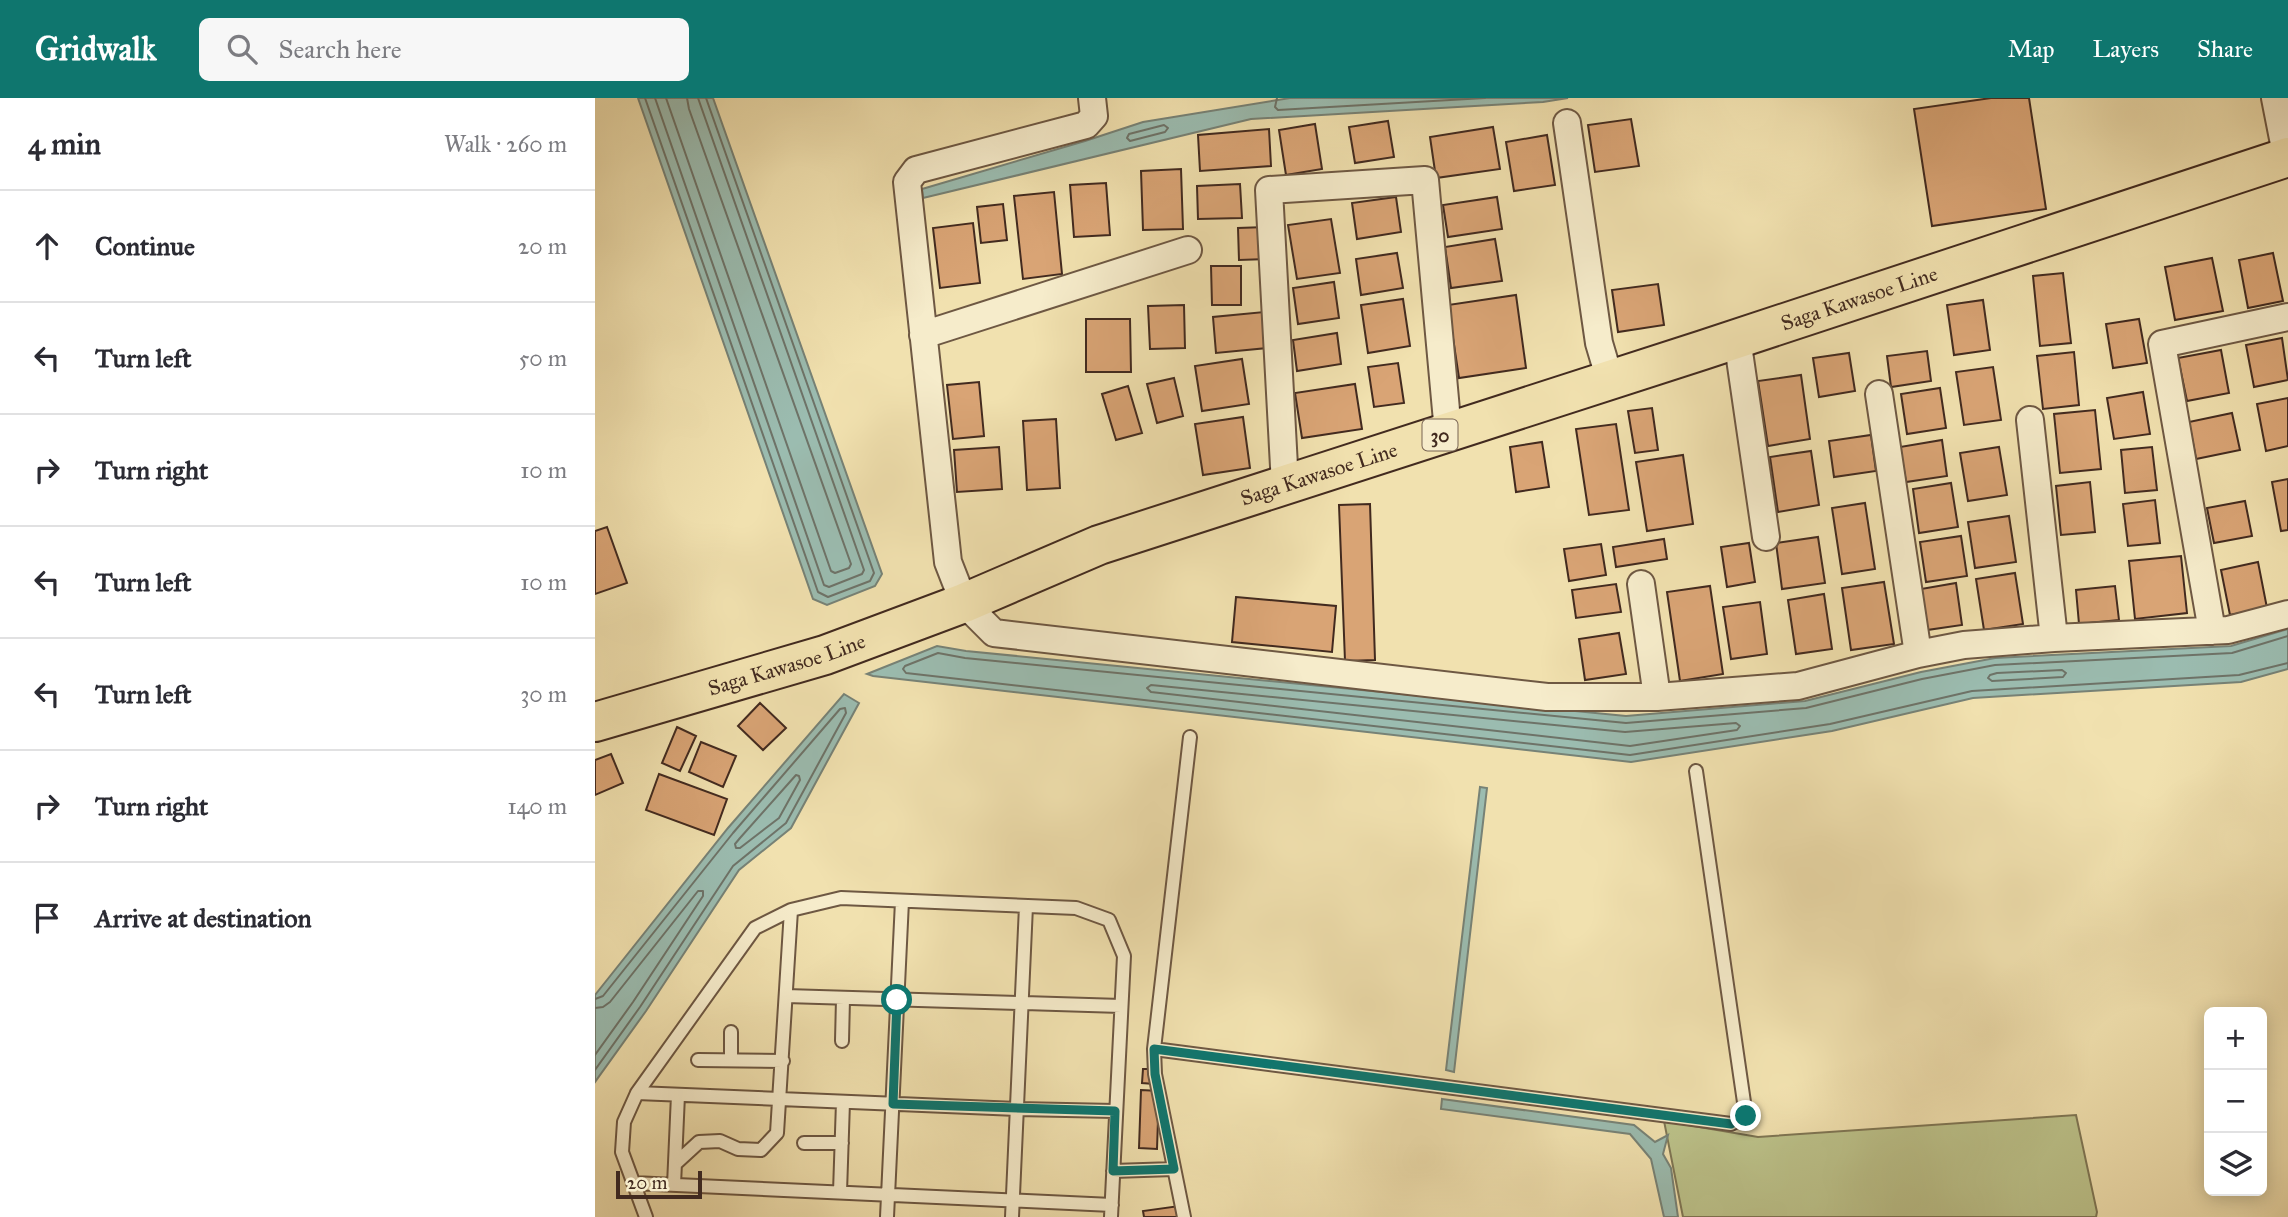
<!DOCTYPE html>
<html lang="en">
<head>
<meta charset="utf-8">
<style>
	:root { --surface:#fff; --page:#f7f7f7; --text:#2b2b33; --muted:#7c7c81; --line:#e1e1e2; --accent:#0f766e }
	body { margin:0; font-family:"IM FELL Great Primer",serif; background:var(--page); color:var(--text) }
	.controls { position:absolute; right:21px; bottom:21px; display:grid; overflow:hidden; border-radius:10px; box-shadow:0 4px 18px #0003 }
	.controls button { width:63px; height:63px; display:grid; place-items:center; padding:0; border:0; border-bottom:2px solid var(--line); background:var(--surface); color:var(--text); font:35px sans-serif }
	.scale { position:absolute; left:21px; bottom:18px; width:86px; box-sizing:border-box; padding-left:7px; border:4px solid #422a1f; border-top:0; font-size:19px; line-height:24px; white-space:nowrap; color:#422a1f; -webkit-text-stroke:5px #f6eccb; paint-order:stroke }
	.stop { position:absolute; width:21px; height:21px; margin:-16px; border:5px solid #0f766e; border-radius:50%; background:#fff }
	.stop.end { background:#0f766e; border-color:#fff; box-shadow:0 2px 7px #0008 }
	.list { margin:0; padding:0; list-style:none }
	h2 { display:flex; justify-content:space-between; align-items:center; height:91px; margin:0; padding:0 28px; font-size:30px }
	h2 small { font-size:23px; font-weight:400; color:var(--muted) }
	.list li { display:grid; grid-template-columns:46px 1fr auto; gap:21px; align-items:center; box-sizing:border-box; height:112px; padding:0 28px; border-top:2px solid var(--line) }
	.list b { display:block; font-size:26px; white-space:nowrap }
	.list em { font-size:23px; font-style:normal; color:var(--muted) }
	.icon { flex:none; width:38px; height:38px; fill:none; stroke:currentColor; stroke-width:2; stroke-linecap:round; stroke-linejoin:round }
	.map { position:relative; flex:none; width:1693px; height:1119px; overflow:hidden }
	header { display:flex; align-items:center; gap:42px; box-sizing:border-box; height:98px; padding:0 35px; background:var(--accent); color:#fff }
	header strong { font-size:33px }
	nav { display:flex; gap:38px; margin-inline-start:auto; font-size:24px }
	.search { width:490px; height:63px; background:var(--page); display:flex; align-items:center; gap:18px; box-sizing:border-box; padding:0 24px; border-radius:10px; color:var(--muted); font-size:26px }
	main { display:flex }
	aside { flex:1; background:var(--surface) }
	.map>svg:first-child { display:block }
</style>
</head>
<body>
<header>
<strong>Gridwalk</strong>
<div class="search"><svg class="icon" aria-label="search" viewBox="0 0 24 24"><circle cx="10" cy="10" r="6"/><path d="M15 15l6 6"/></svg>Search here</div>
<nav><a>Map</a><a>Layers</a><a>Share</a></nav>
</header>
<main>
<aside>
<h2>4 min<small>Walk · 260 m</small></h2>
<ul class="list">
<li><svg class="icon" aria-label="ahead" viewBox="0 0 24 24"><path d="M12 20V5M6 11l6-6 6 6"/></svg><div><b>Continue</b></div><em>20 m</em></li>
<li><svg class="icon" aria-label="left" viewBox="0 0 24 24"><path d="M17 20v-9H6M10 6l-5 5 5 5"/></svg><div><b>Turn left</b></div><em>50 m</em></li>
<li><svg class="icon" aria-label="right" viewBox="0 0 24 24"><path d="M7 20v-9h11M14 6l5 5-5 5"/></svg><div><b>Turn right</b></div><em>10 m</em></li>
<li><svg class="icon" aria-label="left" viewBox="0 0 24 24"><path d="M17 20v-9H6M10 6l-5 5 5 5"/></svg><div><b>Turn left</b></div><em>10 m</em></li>
<li><svg class="icon" aria-label="left" viewBox="0 0 24 24"><path d="M17 20v-9H6M10 6l-5 5 5 5"/></svg><div><b>Turn left</b></div><em>30 m</em></li>
<li><svg class="icon" aria-label="right" viewBox="0 0 24 24"><path d="M7 20v-9h11M14 6l5 5-5 5"/></svg><div><b>Turn right</b></div><em>140 m</em></li>
<li><svg class="icon" aria-label="arrive" viewBox="0 0 24 24"><path d="M6 21V4h12l-3 4 3 4H6"/></svg><div><b>Arrive at destination</b></div></li>
</ul>
</aside>
<div class="map">
<svg width="1693" height="1119" viewBox="0 0 1693 1119">
	<rect width="100%" height="100%" fill="#f1e1af"/>
	<filter id="stains"><feTurbulence type="fractalNoise" baseFrequency=".00286" numOctaves="4"/><feColorMatrix values="0 0 0 0 .2 0 0 0 0 .09 0 0 0 0 .02 0 0 0 .5 -.17"/></filter>
	<radialGradient id="worn" r=".72"><stop offset=".6" stop-color="#630" stop-opacity="0"/><stop offset="1" stop-color="#630" stop-opacity=".3"/></radialGradient>
	<path fill="#bcc28a" stroke="#7f7654" stroke-width="2" d="M 1481,1017 L 1502,1114 L 1501,1119 L 1088,1119 L 1069,1023 L 1163,1039 Z"/>
	<path fill="#9bbcb0" stroke="#778276" stroke-width="2" d="M 43,0 L 118,0 L 287,476 L 280,488 L 232,507 L 218,501 Z
		M 695,0 L 973,0 L 948,4 L 656,21 L 328,100 L 327,91 L 490,43 L 548,24 Z
		M 1693,531 L 1693,571 L 1646,584 L 1378,600 L 1237,633 L 1036,664 L 278,578 L 272,576 L 342,548 L 371,553 L 1031,618 L 1210,603 L 1326,574 L 1400,560 L 1636,548 Z
		M 249,596 L 264,605 L 196,730 L 144,772 L 51,913 L 0,984 L 0,897 L 133,730 Z
		M 885,689 L 892,690 L 859,974 L 851,972 Z
		M 847,1001 L 1039,1027 L 1060,1044 L 1073,1037 L 1068,1056 L 1076,1070 L 1083,1119 L 1069,1119 L 1056,1061 L 1035,1036 L 846,1011 Z"/>
	<g fill="none" stroke-linecap="round" stroke-linejoin="round">
		<path stroke="#6e7368" stroke-width="2" d="M 50,0 L 223,494 L 233,499 L 275,483 L 279,475 L 111,0
			M 60,0 L 229,487 L 234,489 L 267,476 L 269,472 L 103,0
			M 71,0 L 236,473 L 240,475 L 254,470 L 256,466 L 94,11 L 92,0
			M 682,0 L 680,9 L 683,12 L 890,0
			M 569,27 L 573,30 L 570,34 L 535,43 L 532,40 L 534,36 Z
			M 1693,538 L 1637,555 L 1400,567 L 1327,581 L 1211,610 L 1031,625 L 370,560 L 343,555 L 310,568 L 308,571 L 311,575 L 1035,657 L 1235,626 L 1377,593 L 1644,577 L 1693,565
			M 1467,572 L 1471,575 L 1468,579 L 1397,583 L 1393,580 L 1395,577 L 1402,575 Z
			M 556,587 L 1030,634 L 1141,625 L 1145,628 L 1142,632 L 1035,648 L 556,594 L 552,590 Z
			M 201,677 L 204,678 L 205,682 L 184,720 L 145,750 L 141,750 L 140,746 L 145,740 Z
			M 0,901 L 8,898 L 138,735 L 245,611 L 250,610 L 251,615 L 191,725 L 138,768 L 45,909 L 0,972
			M 0,910 L 8,909 L 15,904 L 103,793 L 108,793 L 108,798 L 38,904 L 0,957"/>
	</g>
	<path fill="#d9a475" stroke="#422a1f" stroke-width="2" d="M 1396,0 L 1434,0 L 1451,111 L 1337,128 L 1319,11 Z
		M 1036,21 L 1044,68 L 1000,74 L 993,27 Z
		M 793,23 L 799,59 L 760,65 L 754,29 Z
		M 720,26 L 727,71 L 691,77 L 684,32 Z
		M 898,29 L 905,71 L 841,80 L 835,39 Z
		M 674,31 L 676,68 L 605,73 L 603,37 Z
		M 952,37 L 960,87 L 919,93 L 911,44 Z
		M 586,71 L 588,131 L 548,132 L 546,73 Z
		M 511,85 L 515,137 L 479,139 L 475,87 Z
		M 645,86 L 647,120 L 603,121 L 602,88 Z
		M 459,94 L 467,176 L 428,181 L 419,98 Z
		M 801,99 L 806,134 L 762,141 L 757,105 Z
		M 902,99 L 907,131 L 853,139 L 848,107 Z
		M 408,106 L 412,142 L 386,145 L 382,109 Z
		M 736,121 L 745,175 L 702,181 L 693,127 Z
		M 378,125 L 385,185 L 345,190 L 338,130 Z
		M 671,129 L 672,161 L 644,162 L 643,130 Z
		M 900,141 L 907,183 L 856,190 L 850,149 Z
		M 802,155 L 808,190 L 766,197 L 761,161 Z
		M 1678,155 L 1688,203 L 1653,210 L 1644,162 Z
		M 1617,160 L 1628,213 L 1580,222 L 1570,169 Z
		M 616,168 L 646,168 L 646,207 L 617,207 Z
		M 1468,175 L 1476,245 L 1445,248 L 1438,178 Z
		M 739,184 L 744,220 L 703,226 L 698,190 Z
		M 1063,186 L 1069,227 L 1023,234 L 1017,192 Z
		M 921,197 L 931,270 L 864,280 L 853,207 Z
		M 808,201 L 815,248 L 773,255 L 766,207 Z
		M 1388,202 L 1395,252 L 1359,257 L 1352,207 Z
		M 589,207 L 590,250 L 555,251 L 553,208 Z
		M 669,214 L 672,250 L 621,255 L 618,219 Z
		M 491,221 L 535,221 L 536,274 L 491,274 Z
		M 1544,221 L 1552,265 L 1518,270 L 1511,226 Z
		M 742,235 L 746,266 L 702,273 L 698,242 Z
		M 1687,240 L 1693,282 L 1659,289 L 1651,247 Z
		M 1626,252 L 1634,295 L 1592,303 L 1583,260 Z
		M 1332,253 L 1336,283 L 1296,289 L 1292,258 Z
		M 1479,254 L 1484,307 L 1448,311 L 1442,258 Z
		M 1254,255 L 1260,293 L 1224,299 L 1218,260 Z
		M 647,261 L 654,306 L 607,313 L 600,268 Z
		M 803,265 L 809,305 L 779,309 L 773,269 Z
		M 1398,269 L 1406,322 L 1369,327 L 1361,274 Z
		M 1206,277 L 1215,341 L 1173,348 L 1163,283 Z
		M 579,280 L 588,318 L 562,325 L 552,286 Z
		M 384,284 L 389,338 L 358,341 L 352,287 Z
		M 760,286 L 767,331 L 707,340 L 700,295 Z
		M 533,288 L 547,335 L 521,342 L 507,296 Z
		M 1345,290 L 1351,330 L 1312,336 L 1306,296 Z
		M 1548,294 L 1555,336 L 1519,341 L 1512,300 Z
		M 1693,300 L 1693,348 L 1671,353 L 1662,306 Z
		M 1057,310 L 1063,352 L 1040,355 L 1033,313 Z
		M 1500,312 L 1506,371 L 1465,375 L 1459,316 Z
		M 1637,315 L 1645,352 L 1601,361 L 1594,324 Z
		M 648,319 L 655,370 L 608,377 L 600,326 Z
		M 461,321 L 465,390 L 432,392 L 428,323 Z
		M 1021,326 L 1034,412 L 994,417 L 981,331 Z
		M 1276,337 L 1281,373 L 1239,379 L 1234,343 Z
		M 1347,342 L 1352,378 L 1311,384 L 1305,349 Z
		M 947,344 L 954,389 L 921,394 L 915,349 Z
		M 404,349 L 407,391 L 362,394 L 359,352 Z
		M 1404,349 L 1412,397 L 1373,403 L 1365,355 Z
		M 1557,349 L 1562,392 L 1530,395 L 1526,352 Z
		M 1216,353 L 1224,407 L 1183,414 L 1175,359 Z
		M 1088,357 L 1098,426 L 1052,433 L 1041,364 Z
		M 1693,381 L 1693,432 L 1686,433 L 1677,384 Z
		M 1495,384 L 1500,434 L 1466,437 L 1461,388 Z
		M 1356,385 L 1363,429 L 1324,435 L 1318,391 Z
		M 1560,402 L 1565,445 L 1533,448 L 1528,406 Z
		M 1650,403 L 1657,438 L 1619,445 L 1612,410 Z
		M 1270,405 L 1280,471 L 1247,476 L 1237,410 Z
		M 775,406 L 780,562 L 750,563 L 744,407 Z
		M 1414,418 L 1421,464 L 1380,470 L 1373,424 Z
		M 12,429 L 32,485 L 0,496 L 0,433 Z
		M 1366,438 L 1372,478 L 1331,484 L 1325,444 Z
		M 1223,439 L 1230,485 L 1187,491 L 1181,445 Z
		M 1069,441 L 1072,461 L 1021,469 L 1018,449 Z
		M 1154,445 L 1160,484 L 1132,489 L 1126,449 Z
		M 1006,446 L 1011,477 L 974,483 L 969,451 Z
		M 1586,458 L 1592,515 L 1540,521 L 1534,463 Z
		M 1663,464 L 1672,510 L 1635,517 L 1626,472 Z
		M 1420,475 L 1428,526 L 1389,532 L 1381,481 Z
		M 1289,484 L 1299,546 L 1256,552 L 1247,490 Z
		M 1361,485 L 1367,527 L 1332,532 L 1326,491 Z
		M 1021,486 L 1026,514 L 981,520 L 977,492 Z
		M 1115,488 L 1128,576 L 1085,583 L 1072,494 Z
		M 1520,488 L 1524,522 L 1484,526 L 1481,492 Z
		M 1229,496 L 1237,551 L 1201,556 L 1193,502 Z
		M 641,499 L 741,508 L 737,554 L 637,544 Z
		M 1165,504 L 1172,556 L 1136,561 L 1128,509 Z
		M 1024,535 L 1031,576 L 990,582 L 984,541 Z
		M 165,605 L 191,630 L 168,652 L 143,628 Z
		M 82,629 L 101,638 L 85,673 L 67,665 Z
		M 106,644 L 141,658 L 128,689 L 94,674 Z
		M 16,656 L 28,685 L 0,697 L 0,662 Z
		M 64,676 L 132,701 L 119,737 L 51,712 Z
		M 548,971 L 560,971 L 559,986 L 547,985 Z
		M 546,992 L 564,993 L 562,1051 L 544,1050 Z
		M 584,1108 L 586,1119 L 549,1119 L 548,1113 Z"/>
	<g fill="none" stroke-linecap="round" stroke-linejoin="round">
		<g stroke="#6e5843" stroke-width="16">
			<path id="service" d="M 191,898 L 526,908
				M 247,943 L 248,901
				M 559,951 L 1136,1026 L 1151,1018 L 1101,673
				M 103,962 L 188,963
				M 136,962 L 136,934
				M 42,995 L 422,1011 L 520,1013
				M 209,1045 L 247,1045
				M 80,1066 L 104,1044 L 125,1043 L 143,1051 L 166,1052 L 182,1035 L 196,812
				M 518,1073 L 579,1071
				M 38,1085 L 517,1107
				M 79,1087 L 83,997
				M 245,1094 L 248,1004
				M 51,1119 L 27,1054 L 29,1024 L 42,995 L 160,830 L 196,812 L 246,800 L 481,810 L 514,822 L 529,858 L 516,1119
				M 292,1119 L 307,803
				M 417,1119 L 431,808
				M 589,1119 L 560,976 L 559,951 L 595,639"/>
		</g>
		<g stroke="#6e5843" stroke-width="30">
			<path id="minor" d="M 497,0 L 499,18 L 491,27 L 321,72 L 312,84 L 353,464 L 369,505 L 399,535 L 952,599 L 1062,599 L 1203,588 L 1323,556 L 1369,547 L 1459,540 L 1633,532 L 1693,516
				M 1680,0 L 1693,66
				M 972,25 L 1004,245 L 1015,282
				M 328,237 L 593,152
				M 1142,240 L 1171,439
				M 1284,296 L 1323,556
				M 1435,322 L 1459,540
				M 690,387 L 674,92 L 830,82 L 853,334
				M 1046,486 L 1062,599
				M 1617,533 L 1567,246 L 1693,219"/>
		</g>
		<g stroke="#422a1f" stroke-width="42">
			<g id="primary">
				<path id="s1" d="M 0,624 L 230,557 L 369,505 L 504,447 L 1108,252 L 1693,59"/>
			</g>
		</g>
		<use href="#service" stroke="#f6eccb" stroke-width="12"/>
		<use href="#minor" stroke="#f6eccb" stroke-width="26"/>
		<use href="#primary" stroke="#f1e1af" stroke-width="38"/>
	</g>
	<g fill="none" stroke-linecap="round" stroke-linejoin="round">
		<path stroke="#0f766e" stroke-width="9" d="M 302,902 L 298,1006 L 520,1013 L 518,1073 L 579,1071 L 560,976 L 559,951 L 1136,1026 L 1151,1018"/>
	</g>
	<g text-anchor="middle" stroke-width="5" stroke-linejoin="round" paint-order="stroke">
		<rect fill="#f6eccb" stroke="#786453" stroke-width="2" x="827.5" y="321.5" width="35" height="31" rx="5"/>
		<g font-size="19" font-weight="bold" fill="#422a1f">
			<text x="845" y="344">30</text>
		</g>
		<g font-size="21" fill="#422a1f" stroke="#f6eccb">
			<text dy="7" stroke="none"><textPath href="#s1" startOffset="1334">Saga Kawasoe Line</textPath></text>
			<text dy="7" stroke="none"><textPath href="#s1" startOffset="766">Saga Kawasoe Line</textPath></text>
			<text dy="7" stroke="none"><textPath href="#s1" startOffset="200">Saga Kawasoe Line</textPath></text>
		</g>
	</g>
	<rect width="100%" height="100%" filter="url(#stains)"/>
	<rect width="100%" height="100%" fill="url(#worn)"/>
</svg>
<div class="controls">
<button>+</button>
<button>−</button>
<button><svg class="icon" aria-label="layers" viewBox="0 0 24 24"><path d="M12 4l9 5-9 5-9-5zM3 14l9 5 9-5"/></svg></button>
</div>
<div class="scale">20 m</div>
<div class="stop" style="left:302px;top:902px"></div>
<div class="stop end" style="left:1151px;top:1018px"></div>
</div>
</main>
</body>
</html>
